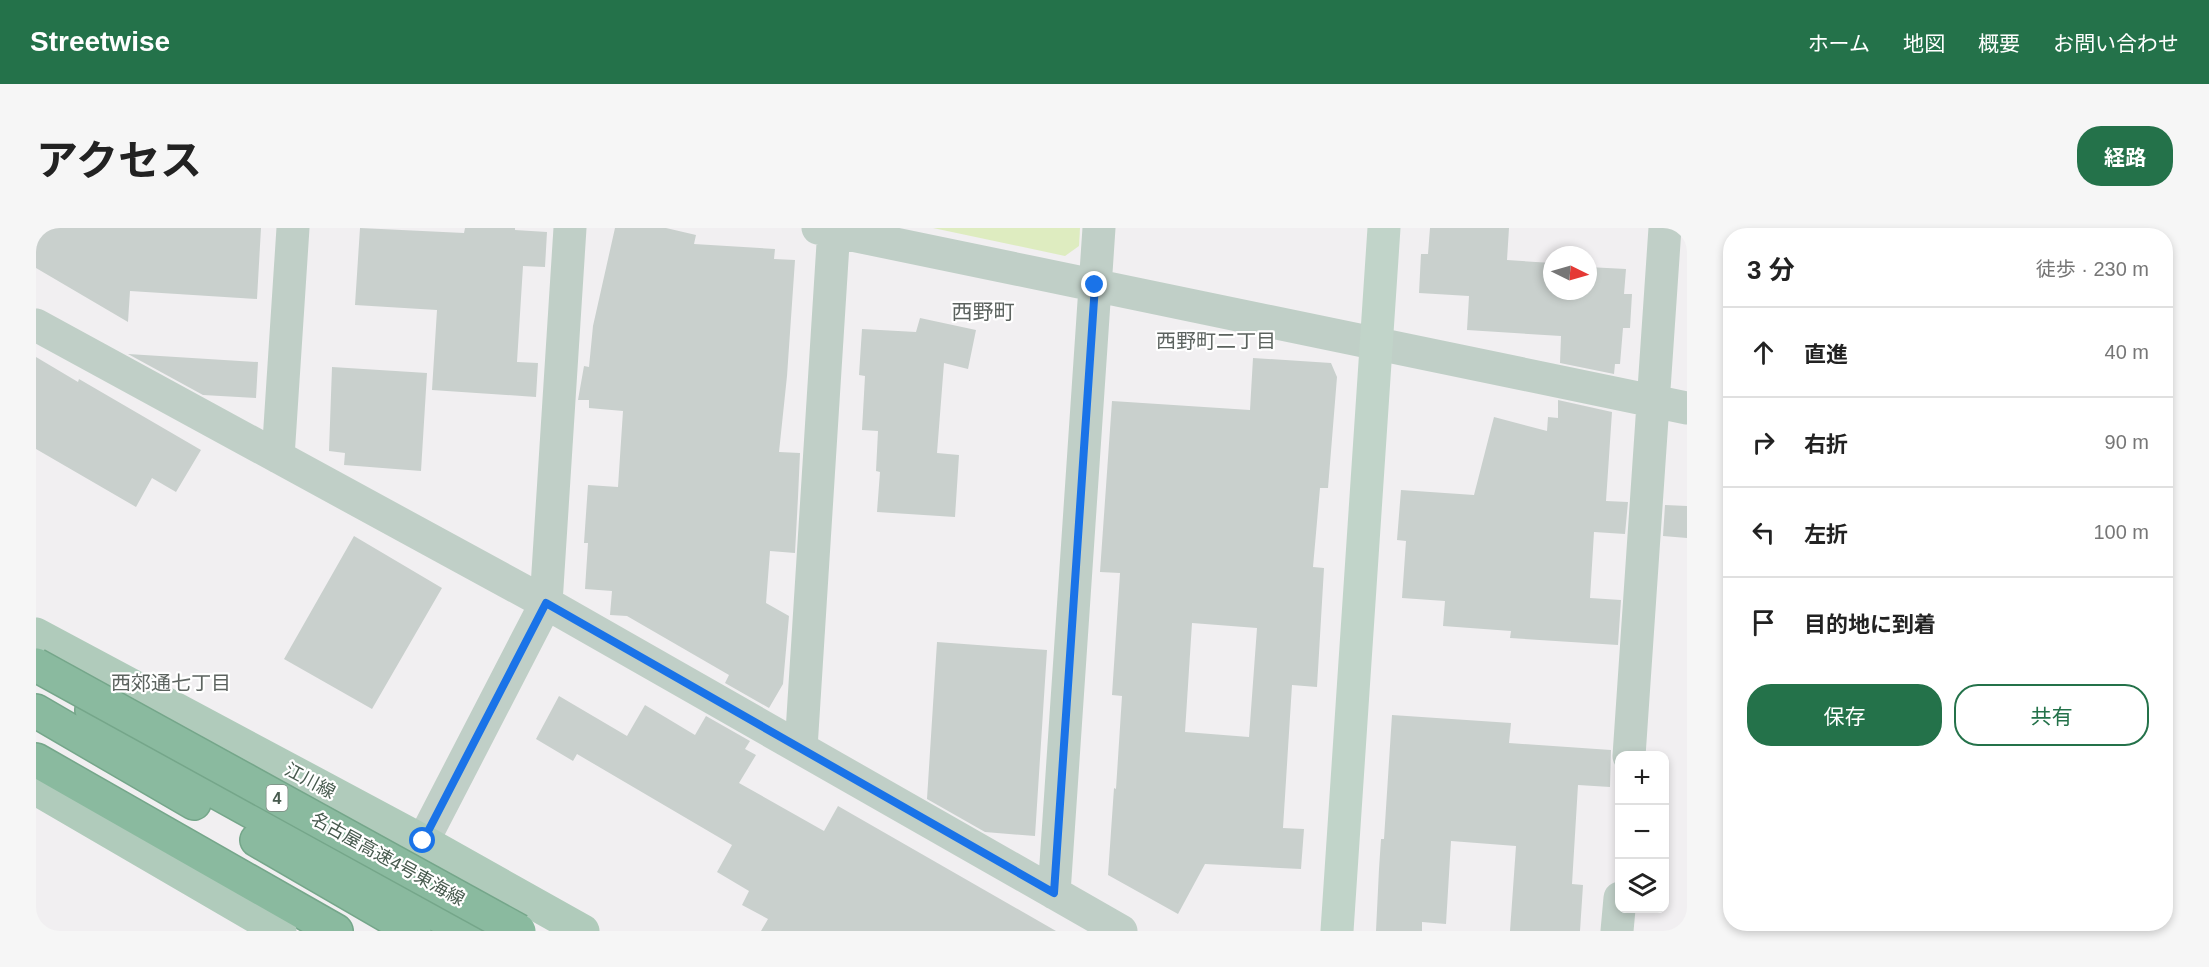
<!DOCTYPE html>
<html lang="ja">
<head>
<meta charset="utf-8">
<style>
	:root { --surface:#fff; --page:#f6f6f6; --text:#222; --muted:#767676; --line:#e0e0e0; --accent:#24724a }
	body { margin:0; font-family:Helvetica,"Noto Sans JP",sans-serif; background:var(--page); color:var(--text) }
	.controls { position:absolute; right:18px; bottom:18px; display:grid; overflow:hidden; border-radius:12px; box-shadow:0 3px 9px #0003 }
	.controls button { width:54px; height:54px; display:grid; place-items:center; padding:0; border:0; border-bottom:2px solid var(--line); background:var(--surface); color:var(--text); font:30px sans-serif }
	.compass { position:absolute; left:1507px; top:18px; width:54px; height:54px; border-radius:50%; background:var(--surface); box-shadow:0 3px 9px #0003; rotate:95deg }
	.stop { position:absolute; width:18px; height:18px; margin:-14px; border:4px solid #1a73e8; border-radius:50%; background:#fff }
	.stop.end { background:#1a73e8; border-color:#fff; box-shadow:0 2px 6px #0008 }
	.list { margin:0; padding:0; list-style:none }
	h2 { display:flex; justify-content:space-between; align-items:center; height:78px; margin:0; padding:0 24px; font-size:26px }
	h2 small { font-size:20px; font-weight:400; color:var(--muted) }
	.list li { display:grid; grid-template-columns:39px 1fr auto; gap:18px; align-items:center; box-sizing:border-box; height:90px; padding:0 24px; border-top:2px solid var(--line) }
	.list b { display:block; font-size:22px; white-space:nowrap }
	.list em { font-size:20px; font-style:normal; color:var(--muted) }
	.actions { display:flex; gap:12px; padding:18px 24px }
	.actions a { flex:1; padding:14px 0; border:2px solid var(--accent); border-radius:24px; text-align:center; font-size:21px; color:var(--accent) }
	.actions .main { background:var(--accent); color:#fff }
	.icon { flex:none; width:33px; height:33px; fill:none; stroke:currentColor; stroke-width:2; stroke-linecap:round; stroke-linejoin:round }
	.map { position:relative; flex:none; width:1651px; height:703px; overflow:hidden; border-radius:24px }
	header { display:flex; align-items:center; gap:36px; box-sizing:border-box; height:84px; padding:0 30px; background:var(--accent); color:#fff }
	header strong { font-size:28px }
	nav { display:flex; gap:33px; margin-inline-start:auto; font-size:21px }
	.intro { display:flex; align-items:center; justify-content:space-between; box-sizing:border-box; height:144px; padding:0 36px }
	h1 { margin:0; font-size:42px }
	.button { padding:15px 27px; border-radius:24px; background:var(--accent); color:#fff; font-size:21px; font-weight:700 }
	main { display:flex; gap:36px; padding:0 36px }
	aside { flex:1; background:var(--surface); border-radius:24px; box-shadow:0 3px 9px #0003 }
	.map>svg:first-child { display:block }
</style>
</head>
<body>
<header>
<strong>Streetwise</strong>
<nav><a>ホーム</a><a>地図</a><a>概要</a><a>お問い合わせ</a></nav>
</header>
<div class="intro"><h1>アクセス</h1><a class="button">経路</a></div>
<main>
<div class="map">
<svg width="1651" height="703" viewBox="0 0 1651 703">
	<rect width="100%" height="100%" fill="#f1eff1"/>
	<path fill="#deecc0" d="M 897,0 L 1044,0 L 1043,18 L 1029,28 Z"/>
	<path fill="#c9d0cd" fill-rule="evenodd" d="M 0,0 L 225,0 L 221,71 L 94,63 L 92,94 L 0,40 Z
		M 324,0 L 428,5 L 429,0 L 479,0 L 479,2 L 511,4 L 509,39 L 487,38 L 481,134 L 502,135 L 500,169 L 396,162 L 401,82 L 319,77 Z
		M 579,0 L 630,0 L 660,7 L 658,16 L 739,21 L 738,31 L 759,32 L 751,148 L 743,224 L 764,225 L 762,269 L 759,325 L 734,323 L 730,375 L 753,388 L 747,456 L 733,480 L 689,455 L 693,447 L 591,388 L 574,387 L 576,363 L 549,361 L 552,315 L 548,315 L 552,257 L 582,259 L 587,183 L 553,180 L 553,172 L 542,172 L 548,138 L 553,139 L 557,98 Z
		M 1394,0 L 1473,0 L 1471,32 L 1516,35 L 1516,63 L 1552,63 L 1552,39 L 1590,41 L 1588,66 L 1596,66 L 1594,100 L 1587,100 L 1584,136 L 1579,136 L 1578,146 L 1524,135 L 1525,108 L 1431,102 L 1433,68 L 1383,65 L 1385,26 L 1392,26 Z
		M 884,90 L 940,102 L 932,141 L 908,135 L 901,225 L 923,227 L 919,289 L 841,284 L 844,244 L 840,243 L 842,203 L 826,202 L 829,148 L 823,147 L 826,101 L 880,104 Z
		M 92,126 L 222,134 L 220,170 L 167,167 Z
		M 0,129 L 42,154 L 43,151 L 165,222 L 140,264 L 116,250 L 100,279 L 0,221 Z
		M 1217,130 L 1295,135 L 1301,149 L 1292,260 L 1284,260 L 1277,339 L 1288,340 L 1281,459 L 1256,457 L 1247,600 L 1268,601 L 1265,641 L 1169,636 L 1142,686 L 1072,647 L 1078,560 L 1080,561 L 1086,468 L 1076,467 L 1084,345 L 1064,344 L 1076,173 L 1214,182 ZM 1156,395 L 1221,400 L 1213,509 L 1149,504 Z
		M 296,139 L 391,145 L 385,243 L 308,237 L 309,225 L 293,223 Z
		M 1522,172 L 1576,184 L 1570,273 L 1592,274 L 1589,306 L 1558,304 L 1554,370 L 1585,372 L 1582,417 L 1474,410 L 1475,403 L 1407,398 L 1409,373 L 1366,370 L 1370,313 L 1361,312 L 1365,262 L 1438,267 L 1458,189 L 1511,203 L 1512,189 L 1522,190 Z
		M 1629,277 L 1651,278 L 1651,310 L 1627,308 Z
		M 318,308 L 406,360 L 336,481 L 248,431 Z
		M 901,414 L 1011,422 L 999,608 L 949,604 L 891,571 Z
		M 523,468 L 591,508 L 609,477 L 659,507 L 670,488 L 714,513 L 709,521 L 720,527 L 703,555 L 788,603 L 802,578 L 1020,703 L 725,703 L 732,691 L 706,677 L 713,663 L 681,644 L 696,617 L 541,526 L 537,533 L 500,511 Z
		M 1356,487 L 1475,495 L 1473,515 L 1575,522 L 1574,559 L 1542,557 L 1536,656 L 1547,657 L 1544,703 L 1474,703 L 1480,618 L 1415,613 L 1410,696 L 1386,694 L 1386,703 L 1340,703 L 1343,641 L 1345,611 L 1348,611 Z"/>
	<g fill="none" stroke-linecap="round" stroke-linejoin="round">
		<g stroke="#75a68a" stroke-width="36">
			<path id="highway" d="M 56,482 L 166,556 L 431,703
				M 0,483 L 158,575
				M 0,532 L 300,703
				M 221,612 L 378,703"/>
		</g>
		<path stroke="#c0cfc7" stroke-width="33" d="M 782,0 L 1651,180
			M 0,97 L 510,375 L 1085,703
			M 242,229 L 257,0
			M 765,520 L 798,0
			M 1593,528 L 1629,0
			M 387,613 L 510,375 L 534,0
			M 1018,665 L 1063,0
			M 1581,703 L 1584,670"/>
		<path stroke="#c1d4c9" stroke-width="33" d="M 1301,703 L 1348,0"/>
		<path stroke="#b0cbbb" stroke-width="33" d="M 0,406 L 387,613 L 547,703
			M 0,561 L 244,703"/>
		<use href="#highway" stroke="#8aba9f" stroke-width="33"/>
		<g stroke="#75a68a" stroke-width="36" stroke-linecap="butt">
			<path id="highway-bridge" d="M 0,437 L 483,703"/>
		</g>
		<use href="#highway-bridge" stroke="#8aba9f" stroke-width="33"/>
	</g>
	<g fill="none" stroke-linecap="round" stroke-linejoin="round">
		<path stroke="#1a73e8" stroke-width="8" d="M 387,613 L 510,375 L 1018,665 L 1059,57"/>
	</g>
	<g text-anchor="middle" stroke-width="4.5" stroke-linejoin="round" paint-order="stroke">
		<rect fill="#fff" stroke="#7f8c84" stroke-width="1.5" x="230.5" y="557" width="21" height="26" rx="4.5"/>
		<g font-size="16" font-weight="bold" fill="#485b4f">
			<text x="241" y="576">4</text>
		</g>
		<g font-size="18" fill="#485b4f" stroke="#fff">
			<text transform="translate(274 553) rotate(28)" y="6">江川線</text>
			<text transform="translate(352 631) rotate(29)" y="6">名古屋高速4号東海線</text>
		</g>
		<g font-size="20" fill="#5c635f" stroke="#fff">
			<text x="1180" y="120">西野町二丁目</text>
			<text x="135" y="462">西郊通七丁目</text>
		</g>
		<g font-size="21" fill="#5c635f" stroke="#fff">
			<text x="947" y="91">西野町</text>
		</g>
	</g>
</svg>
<div class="controls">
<button>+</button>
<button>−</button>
<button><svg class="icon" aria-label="layers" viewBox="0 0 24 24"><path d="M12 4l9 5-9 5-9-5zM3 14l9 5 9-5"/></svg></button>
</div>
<svg class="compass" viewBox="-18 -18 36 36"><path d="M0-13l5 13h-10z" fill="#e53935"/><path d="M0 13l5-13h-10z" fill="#767676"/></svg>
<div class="stop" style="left:387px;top:613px"></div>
<div class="stop end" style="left:1059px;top:57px"></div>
</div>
<aside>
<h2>3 分<small>徒歩 · 230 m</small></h2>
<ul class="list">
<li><svg class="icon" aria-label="ahead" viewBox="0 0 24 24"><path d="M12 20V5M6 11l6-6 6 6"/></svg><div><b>直進</b></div><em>40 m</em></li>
<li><svg class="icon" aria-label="right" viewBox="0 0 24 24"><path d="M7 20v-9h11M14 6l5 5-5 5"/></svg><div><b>右折</b></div><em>90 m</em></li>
<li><svg class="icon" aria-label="left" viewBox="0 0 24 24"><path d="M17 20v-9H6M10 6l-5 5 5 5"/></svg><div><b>左折</b></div><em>100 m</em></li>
<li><svg class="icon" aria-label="arrive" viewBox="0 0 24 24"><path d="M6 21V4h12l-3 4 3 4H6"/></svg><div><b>目的地に到着</b></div></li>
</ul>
<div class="actions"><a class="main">保存</a><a>共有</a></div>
</aside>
</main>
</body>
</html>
